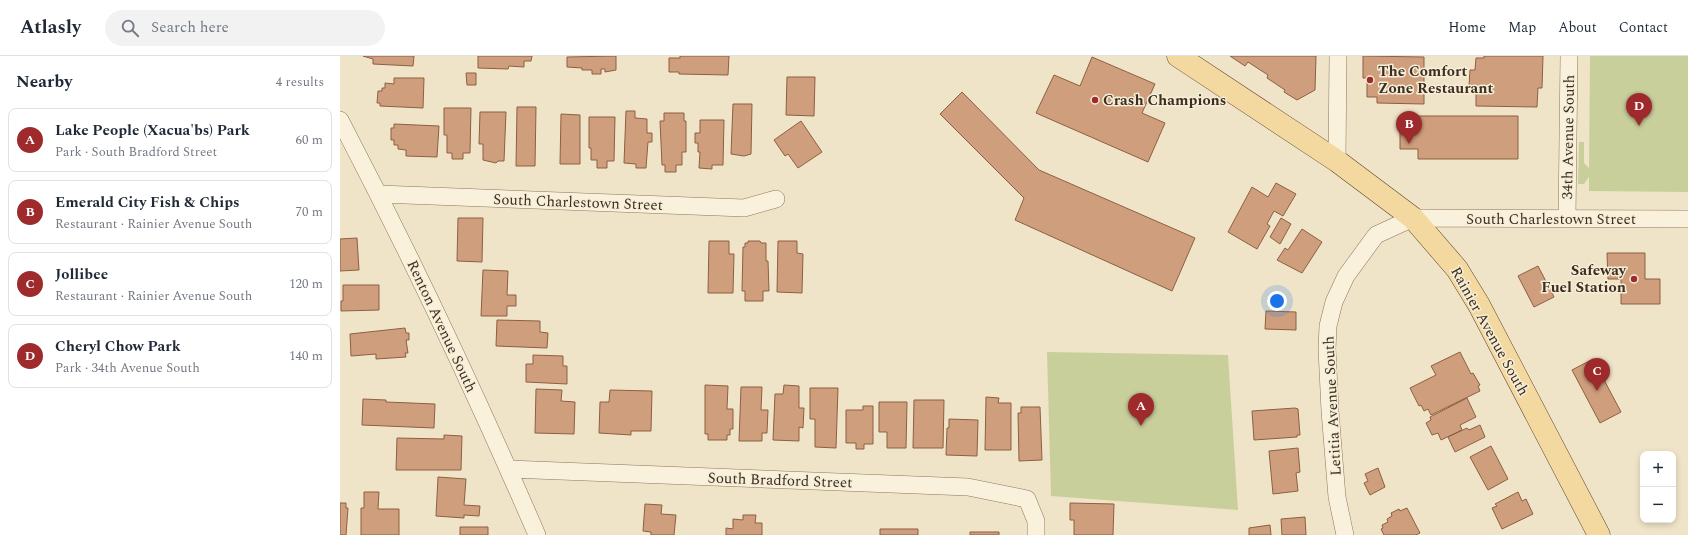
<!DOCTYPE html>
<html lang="en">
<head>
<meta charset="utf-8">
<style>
	:root { --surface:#fff; --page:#f2f2f3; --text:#1f2937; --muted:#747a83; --line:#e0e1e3; --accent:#9e2a2b }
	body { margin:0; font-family:Spectral,serif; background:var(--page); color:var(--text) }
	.controls { position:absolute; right:12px; bottom:12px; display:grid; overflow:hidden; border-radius:8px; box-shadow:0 2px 6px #0003 }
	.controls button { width:36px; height:36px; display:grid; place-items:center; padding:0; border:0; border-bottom:1px solid var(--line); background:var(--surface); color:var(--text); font:20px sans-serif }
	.you { position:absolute; left:937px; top:245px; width:14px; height:14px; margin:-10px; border:3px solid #fff; border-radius:50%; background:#1a73e8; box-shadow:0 0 0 6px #1a73e833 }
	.badge { display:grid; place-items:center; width:26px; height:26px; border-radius:50%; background:var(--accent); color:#fff; font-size:13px; font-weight:700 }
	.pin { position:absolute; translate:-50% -33px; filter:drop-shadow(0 1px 2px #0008) }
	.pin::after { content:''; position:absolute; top:21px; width:14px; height:12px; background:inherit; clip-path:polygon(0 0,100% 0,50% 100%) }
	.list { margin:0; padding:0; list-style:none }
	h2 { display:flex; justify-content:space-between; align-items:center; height:52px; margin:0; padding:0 16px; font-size:17px }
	h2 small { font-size:13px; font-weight:400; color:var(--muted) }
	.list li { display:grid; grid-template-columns:26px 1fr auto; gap:12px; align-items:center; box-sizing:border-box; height:64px; margin:0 8px 8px; padding:0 8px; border:1px solid var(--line); border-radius:8px }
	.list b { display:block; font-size:15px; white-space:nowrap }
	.list p { margin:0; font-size:13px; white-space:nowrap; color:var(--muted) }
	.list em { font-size:13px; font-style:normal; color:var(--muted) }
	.icon { flex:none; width:22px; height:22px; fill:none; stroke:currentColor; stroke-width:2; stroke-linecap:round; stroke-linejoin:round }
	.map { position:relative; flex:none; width:1348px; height:479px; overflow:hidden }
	header { display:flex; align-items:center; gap:24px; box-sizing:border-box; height:56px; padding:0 20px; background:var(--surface); border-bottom:1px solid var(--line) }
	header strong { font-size:19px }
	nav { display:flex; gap:22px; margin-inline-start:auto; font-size:14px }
	.search { width:280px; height:36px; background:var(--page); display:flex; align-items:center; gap:10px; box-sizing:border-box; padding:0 14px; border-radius:22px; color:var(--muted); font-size:15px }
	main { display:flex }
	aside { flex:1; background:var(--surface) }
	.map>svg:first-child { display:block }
</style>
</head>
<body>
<header>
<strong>Atlasly</strong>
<div class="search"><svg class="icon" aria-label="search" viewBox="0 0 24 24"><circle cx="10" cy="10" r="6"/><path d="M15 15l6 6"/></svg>Search here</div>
<nav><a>Home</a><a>Map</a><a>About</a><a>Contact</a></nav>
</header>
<main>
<aside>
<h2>Nearby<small>4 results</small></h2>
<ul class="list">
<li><span class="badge">A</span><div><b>Lake People (Xacua'bs) Park</b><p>Park · South Bradford Street</p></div><em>60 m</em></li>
<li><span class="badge">B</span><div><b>Emerald City Fish &amp; Chips</b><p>Restaurant · Rainier Avenue South</p></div><em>70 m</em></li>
<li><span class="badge">C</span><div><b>Jollibee</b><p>Restaurant · Rainier Avenue South</p></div><em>120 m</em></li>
<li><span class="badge">D</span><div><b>Cheryl Chow Park</b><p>Park · 34th Avenue South</p></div><em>140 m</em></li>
</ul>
</aside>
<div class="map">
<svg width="1348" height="479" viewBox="0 0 1348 479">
	<rect width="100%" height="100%" fill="#f0e4c8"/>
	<path fill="#c9cf9b" d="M 1250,0 L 1348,0 L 1348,136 L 1249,135 L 1249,121 L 1244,128 L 1238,128 L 1239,86 L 1244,86 L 1244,107 L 1249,112 Z
		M 707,296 L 888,299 L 898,454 L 711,440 Z"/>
	<path fill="#cf9f7d" stroke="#8d5f41" d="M 23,0 L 74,0 L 73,10 L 33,8 L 33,3 Z
		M 138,0 L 192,0 L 191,5 L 184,5 L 184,11 L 169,10 L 168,13 L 138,12 Z
		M 276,0 L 276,14 L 265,16 L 265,13 L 261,13 L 261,18 L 252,18 L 252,14 L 242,14 L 242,12 L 227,11 L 227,1 Z
		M 340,0 L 389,0 L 388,19 L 339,18 L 339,16 L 329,16 L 329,2 L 340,2 Z
		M 890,0 L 976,0 L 975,34 L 957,44 L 944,36 L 945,34 L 927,22 L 928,19 L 908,6 L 905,10 Z
		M 1023,0 L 1084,1 L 1084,48 L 1037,47 L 1037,41 L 1027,41 L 1027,22 L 1023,22 Z
		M 1144,0 L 1203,0 L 1202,32 L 1198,32 L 1197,51 L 1136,50 L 1136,31 L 1129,30 L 1130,14 L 1135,14 L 1136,2 L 1144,2 Z
		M 752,1 L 815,28 L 802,57 L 825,67 L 808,106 L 696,57 L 714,19 L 740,30 Z
		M 126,17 L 136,17 L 136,29 L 127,29 Z
		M 447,21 L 475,21 L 474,60 L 446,59 Z
		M 54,22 L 84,22 L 83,52 L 40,50 L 40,47 L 37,47 L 38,35 L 42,35 L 42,32 L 45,32 L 45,27 L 54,28 Z
		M 622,36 L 699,114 L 855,182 L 832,235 L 675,164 L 684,142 L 600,58 Z
		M 393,48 L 412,48 L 411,98 L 404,100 L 391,98 Z
		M 177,51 L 196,51 L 195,110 L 176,110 Z
		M 104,52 L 131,52 L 130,97 L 123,97 L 123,103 L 112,103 L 112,97 L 107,97 L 107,79 L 104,79 Z
		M 286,55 L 295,55 L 295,62 L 307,63 L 307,77 L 312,77 L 312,86 L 308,86 L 306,112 L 296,112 L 296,108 L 284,107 Z
		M 140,56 L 166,56 L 164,105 L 158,105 L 156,107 L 143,104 L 143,88 L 139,88 Z
		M 324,57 L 344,57 L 344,65 L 346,65 L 346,96 L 342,96 L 342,109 L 336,109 L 336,116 L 325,116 L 325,109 L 322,109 L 320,65 L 324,65 Z
		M 221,58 L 240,59 L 240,108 L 220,108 Z
		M 1060,60 L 1178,60 L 1178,103 L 1078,103 L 1078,93 L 1060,93 Z
		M 249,61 L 275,61 L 274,105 L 267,105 L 267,112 L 257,112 L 257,104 L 251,104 L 251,92 L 249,92 Z
		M 360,64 L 384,64 L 383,109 L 372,109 L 372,113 L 359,112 L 360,96 L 358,96 L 358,87 L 355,87 L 355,77 L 360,77 Z
		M 461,65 L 482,96 L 458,112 L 448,98 L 445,100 L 434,84 Z
		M 54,68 L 99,70 L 97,101 L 66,100 L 66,94 L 58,93 L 58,89 L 54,89 L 54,84 L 51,84 L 51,72 L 54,72 Z
		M 936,127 L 956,138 L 943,160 L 934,155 L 927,168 L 930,170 L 917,193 L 888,176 L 912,131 L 928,141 Z
		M 118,162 L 143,162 L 142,206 L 117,205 Z
		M 941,162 L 951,168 L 940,188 L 930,181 Z
		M 962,173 L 982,186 L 962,217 L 937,204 L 945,192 L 948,194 Z
		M 17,182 L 19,214 L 0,215 L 0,183 Z
		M 369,185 L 389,185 L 389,198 L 394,198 L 393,237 L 368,237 Z
		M 408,185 L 420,185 L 421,187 L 426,187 L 426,205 L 428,205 L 429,235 L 423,235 L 423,245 L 405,245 L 405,235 L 402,235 L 403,191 L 405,191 L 405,187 L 408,187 Z
		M 438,185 L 457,185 L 457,197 L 463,198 L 462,237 L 437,236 Z
		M 1267,197 L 1305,197 L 1305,223 L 1320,223 L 1320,248 L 1281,248 L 1281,223 L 1268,223 Z
		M 1198,210 L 1214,241 L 1194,251 L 1178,220 Z
		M 143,214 L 168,215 L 167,239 L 176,239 L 176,250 L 167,250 L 167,260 L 141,260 Z
		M 3,229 L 39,229 L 39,254 L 1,255 L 1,245 L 3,245 Z
		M 926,255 L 956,256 L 956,274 L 925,273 Z
		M 157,264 L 200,265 L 200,276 L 208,277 L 207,292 L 156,290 Z
		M 65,272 L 66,277 L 69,277 L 69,284 L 66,284 L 68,297 L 65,297 L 66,301 L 36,303 L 36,298 L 11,300 L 10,278 Z
		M 1120,296 L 1131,318 L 1133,317 L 1140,329 L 1138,330 L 1140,335 L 1091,359 L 1088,353 L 1084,355 L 1081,349 L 1079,350 L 1070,332 L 1096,319 L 1091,310 Z
		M 193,299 L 223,300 L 223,310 L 227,310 L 227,328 L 186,326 L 186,308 L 193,308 Z
		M 1253,303 L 1281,356 L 1260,367 L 1232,314 Z
		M 365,329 L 388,330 L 387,353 L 393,353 L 393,373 L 390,373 L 390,379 L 387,379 L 387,384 L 368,384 L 368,378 L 365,378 Z
		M 444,329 L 459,330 L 459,352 L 464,352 L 463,372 L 459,371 L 459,385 L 433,384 L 435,338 L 443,338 Z
		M 401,331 L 422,331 L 421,354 L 428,354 L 427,377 L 422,377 L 422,385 L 399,385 Z
		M 470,332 L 498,332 L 496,392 L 475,391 L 475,363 L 470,363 Z
		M 196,333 L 222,334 L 221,345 L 235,346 L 234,378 L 195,377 Z
		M 270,334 L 312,335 L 311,375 L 291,375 L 291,379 L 259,377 L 260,346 L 269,346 Z
		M 646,341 L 659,342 L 658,347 L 671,347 L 671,394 L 645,394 Z
		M 1127,342 L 1136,361 L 1120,369 L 1122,374 L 1101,384 L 1098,377 L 1092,379 L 1086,367 L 1091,364 L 1090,361 Z
		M 23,343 L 46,344 L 46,346 L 95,348 L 94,372 L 22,369 Z
		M 574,344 L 604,344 L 603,392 L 573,392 Z
		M 539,346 L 567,346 L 566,392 L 547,392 L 547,376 L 539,376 Z
		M 523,350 L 533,350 L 533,388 L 524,388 L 524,393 L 516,393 L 516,387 L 506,387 L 506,354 L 523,354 Z
		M 681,351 L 700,351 L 702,404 L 679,405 L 678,357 L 681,357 Z
		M 955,352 L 958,353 L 960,379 L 957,379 L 957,381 L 914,384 L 912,355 Z
		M 609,363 L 638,364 L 637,400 L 606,399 L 607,372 L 609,372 Z
		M 1140,369 L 1145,381 L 1115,396 L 1108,381 L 1127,372 L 1129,374 Z
		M 104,379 L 122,380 L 121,414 L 56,414 L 57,382 L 104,383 Z
		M 1151,390 L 1168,423 L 1148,434 L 1130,401 Z
		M 958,392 L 960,416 L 956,417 L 958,435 L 933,438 L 929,395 Z
		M 1038,412 L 1045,431 L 1030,439 L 1024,427 L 1028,425 L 1025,418 Z
		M 98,421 L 126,423 L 124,449 L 140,450 L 139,460 L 124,459 L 124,462 L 96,460 Z
		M 24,436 L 39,436 L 38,453 L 59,453 L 59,479 L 21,479 L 21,452 L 24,452 Z
		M 1178,436 L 1182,445 L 1186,443 L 1193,458 L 1162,473 L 1152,452 L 1157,450 L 1155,448 Z
		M 0,447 L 6,447 L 6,452 L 8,452 L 6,479 L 0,479 Z
		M 730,447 L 774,448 L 773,479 L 734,479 L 734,464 L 730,464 Z
		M 305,448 L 322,449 L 321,458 L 336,459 L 334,479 L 311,479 L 311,476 L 303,475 Z
		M 1067,452 L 1080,477 L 1076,479 L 1044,479 L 1041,473 L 1043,472 L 1042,469 L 1048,466 L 1047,463 L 1052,460 L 1051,457 L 1059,453 L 1060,455 Z
		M 403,459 L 416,459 L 415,467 L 422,467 L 422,479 L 386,479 L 386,472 L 393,473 L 393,463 L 403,464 Z
		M 965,461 L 966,479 L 942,479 L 941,463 Z
		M 930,469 L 931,479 L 909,479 L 909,472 Z
		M 120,471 L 148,471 L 148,479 L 120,479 Z
		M 540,473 L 578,473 L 578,479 L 540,479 Z
		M 630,476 L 659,476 L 659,479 L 630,479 Z"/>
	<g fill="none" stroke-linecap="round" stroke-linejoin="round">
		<g stroke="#8d765c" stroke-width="18">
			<path id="street" d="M 0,64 C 71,200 136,338 197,479
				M 997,105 L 998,0
				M 39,138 L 404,152 L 436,143
				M 1227,163 L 1229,0
				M 169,413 L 628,431 L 687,443 L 696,465 L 696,479
				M 1005,479 L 997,441 L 990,355 L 987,293 L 988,270 L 994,246 L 1006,220 L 1036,179 L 1073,162 L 1348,163"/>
		</g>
		<g stroke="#5b4430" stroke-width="23">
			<path id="primary" d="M 838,0 L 997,105 L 1073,162 L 1117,213 L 1139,249 L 1259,479"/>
		</g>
		<use href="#street" stroke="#faf1dc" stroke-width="17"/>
		<use href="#primary" stroke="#f3d9a0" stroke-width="22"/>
	</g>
	<g fill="#9e2a2b" stroke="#f7eed8" stroke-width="1.5">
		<circle cx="1030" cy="24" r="4"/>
		<circle cx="755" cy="44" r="4"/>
		<circle cx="1294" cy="223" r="4"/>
	</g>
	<g text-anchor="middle" stroke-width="3" stroke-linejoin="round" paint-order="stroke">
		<g font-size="15" font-weight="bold" fill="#3d2e20" stroke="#f7eed8" text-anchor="start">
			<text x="1038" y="20">The Comfort<tspan x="1038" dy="17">Zone Restaurant</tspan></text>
			<text x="763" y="49">Crash Champions</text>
			<text x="1286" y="219" text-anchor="end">Safeway<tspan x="1286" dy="17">Fuel Station</tspan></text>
		</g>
		<g font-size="15" fill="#3d2e20" stroke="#f7eed8">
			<text transform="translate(1228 81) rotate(-89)" y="5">34th Avenue South</text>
			<text transform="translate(238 146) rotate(2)" y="5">South Charlestown Street</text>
			<text x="1211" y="168">South Charlestown Street</text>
			<text transform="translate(102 270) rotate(65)" y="5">Renton Avenue South</text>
			<text transform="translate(1150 275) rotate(61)" y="5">Rainier Avenue South</text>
			<text transform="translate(992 350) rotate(-93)" y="5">Letitia Avenue South</text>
			<text transform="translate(440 424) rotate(2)" y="5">South Bradford Street</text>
		</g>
	</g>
</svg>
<div class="controls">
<button>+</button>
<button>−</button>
</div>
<div class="you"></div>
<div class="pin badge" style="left:801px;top:370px">A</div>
<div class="pin badge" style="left:1069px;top:88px">B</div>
<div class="pin badge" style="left:1257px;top:335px">C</div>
<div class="pin badge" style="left:1299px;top:70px">D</div>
</div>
</main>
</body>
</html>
